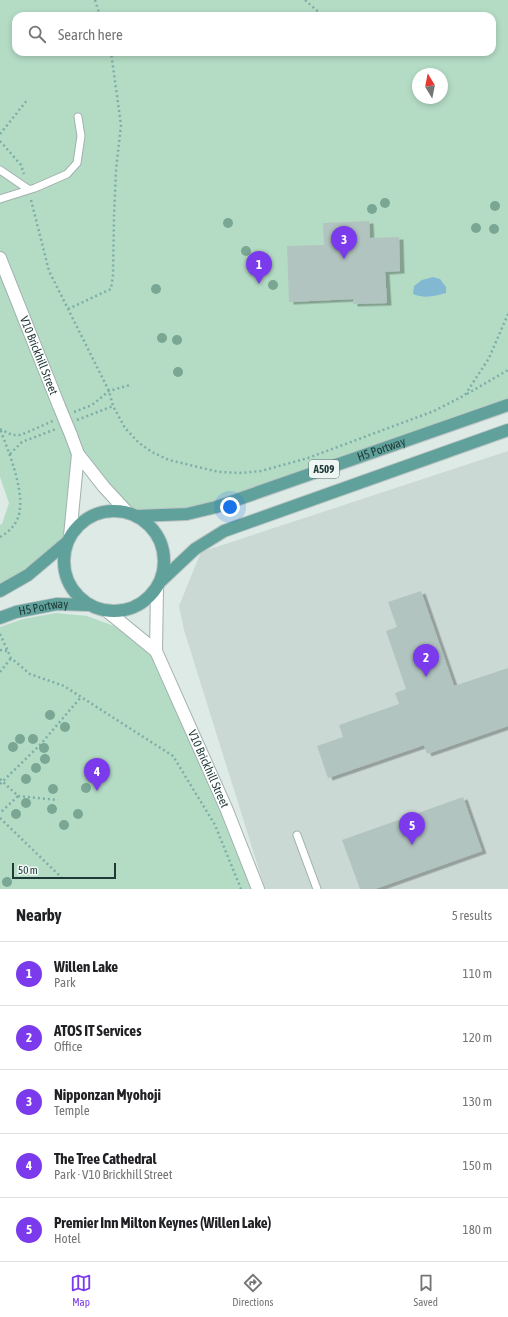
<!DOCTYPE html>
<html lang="en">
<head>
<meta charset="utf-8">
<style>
	:root { --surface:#fff; --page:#f2f2f2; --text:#202124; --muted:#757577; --line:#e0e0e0; --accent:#7c3aed }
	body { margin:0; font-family:"Asap Condensed",sans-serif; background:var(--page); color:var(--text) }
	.compass { position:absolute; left:412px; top:68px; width:36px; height:36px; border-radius:50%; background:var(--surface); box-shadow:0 2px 6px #0003; rotate:350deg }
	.scale { position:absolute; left:12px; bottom:10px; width:104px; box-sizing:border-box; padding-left:4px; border:2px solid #1e3936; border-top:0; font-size:11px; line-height:14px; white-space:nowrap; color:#1e3936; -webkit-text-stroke:3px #edf6f3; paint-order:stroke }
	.you { position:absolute; left:230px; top:507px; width:14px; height:14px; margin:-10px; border:3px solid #fff; border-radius:50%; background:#1a73e8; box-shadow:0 0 0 6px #1a73e833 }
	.badge { display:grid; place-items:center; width:26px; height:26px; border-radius:50%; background:var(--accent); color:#fff; font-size:13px; font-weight:700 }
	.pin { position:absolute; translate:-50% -33px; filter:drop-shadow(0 1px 2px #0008) }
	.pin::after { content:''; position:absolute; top:21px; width:14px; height:12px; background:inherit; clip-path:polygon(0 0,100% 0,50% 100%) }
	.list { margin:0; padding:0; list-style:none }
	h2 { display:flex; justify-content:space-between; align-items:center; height:52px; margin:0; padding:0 16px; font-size:17px }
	h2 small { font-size:13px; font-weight:400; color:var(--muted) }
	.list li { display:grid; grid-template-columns:26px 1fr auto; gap:12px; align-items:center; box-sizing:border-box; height:64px; padding:0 16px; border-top:1px solid var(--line) }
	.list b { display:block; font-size:15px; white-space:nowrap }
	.list p { margin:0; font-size:13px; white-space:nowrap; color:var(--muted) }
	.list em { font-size:13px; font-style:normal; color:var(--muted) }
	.icon { flex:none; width:22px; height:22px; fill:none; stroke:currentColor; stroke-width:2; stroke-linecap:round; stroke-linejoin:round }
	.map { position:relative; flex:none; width:508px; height:889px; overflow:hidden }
	.search { position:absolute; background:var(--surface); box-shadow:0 2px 6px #0003; left:12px; right:12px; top:12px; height:44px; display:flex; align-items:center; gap:10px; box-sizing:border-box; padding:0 14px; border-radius:12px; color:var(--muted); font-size:15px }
	.sheet { height:372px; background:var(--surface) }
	nav { display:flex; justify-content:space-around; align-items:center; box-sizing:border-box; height:56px; border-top:1px solid var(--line); background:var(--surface); font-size:11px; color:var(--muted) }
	nav a { display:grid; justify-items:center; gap:2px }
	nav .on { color:var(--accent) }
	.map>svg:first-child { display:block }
</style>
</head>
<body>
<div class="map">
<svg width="508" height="889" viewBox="0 0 508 889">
	<defs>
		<filter id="shadow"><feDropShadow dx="4.5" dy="2.5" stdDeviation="0" flood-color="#0004"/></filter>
	</defs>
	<rect width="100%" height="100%" fill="#ddeae6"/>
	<path fill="#cbd9d5" d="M 508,451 L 508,889 L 265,889 L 184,630 L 179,606 L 201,552 Z"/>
	<path fill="#b4dcc5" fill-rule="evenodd" d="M 0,0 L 508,0 L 508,405 L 216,507 L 137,516 L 78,455 L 70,536 L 0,591 L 0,525 L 2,524 L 9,503 L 0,477 ZM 16,16 L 492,16 L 492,52 L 16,52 ZM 418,74 L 442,74 L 442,98 L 418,98 Z
		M 56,613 L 87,616 L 114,626 L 134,639 L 153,658 L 258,889 L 0,889 L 0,627 L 23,619 Z"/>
	<path fill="#82b8d2" d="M 433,277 L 440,279 L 446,287 L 446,293 C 435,296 425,299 413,294 L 414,286 L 422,280 Z"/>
	<path fill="#b2c4bf" filter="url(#shadow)" d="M 369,221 L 370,238 L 399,237 L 400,271 L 385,272 L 387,303 L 353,304 L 353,299 L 289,302 L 287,246 L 324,245 L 323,223 Z
		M 421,591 L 454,686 L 508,668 L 508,726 L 427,754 L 424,745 L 328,778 L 317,746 L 343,737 L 339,725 L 399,704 L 395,693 L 406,689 L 386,631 L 397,627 L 388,602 Z
		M 463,797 L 482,851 L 375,889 L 360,889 L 342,840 Z"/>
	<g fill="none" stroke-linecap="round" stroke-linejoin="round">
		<g stroke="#a0b1ae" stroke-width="9">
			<path id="service" d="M 0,170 L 28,189
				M 0,199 L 35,188 L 67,174 L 77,163 L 81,136 L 78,117
				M 297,835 L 317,889"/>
		</g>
		<g stroke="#a0b1ae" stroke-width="14">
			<g id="tertiary">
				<path id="s1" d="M 0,258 L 59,406"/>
				<path d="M 71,435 L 78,454 L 104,487 L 128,513"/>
				<path d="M 70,536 L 78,454"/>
				<path id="s2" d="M 157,588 L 156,651 L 226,808 L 258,889"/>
				<path d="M 107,611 L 156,651"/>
			</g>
		</g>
		<g stroke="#bcc4c3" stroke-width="14">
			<g id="primary">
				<circle cx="114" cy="561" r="50"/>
				<path id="s3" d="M 137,516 L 187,514 L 216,507 L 508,405"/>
				<path d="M 161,581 L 195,549 L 224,531 L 508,430"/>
				<path d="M 0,591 L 28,575 L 67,542"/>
				<path id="s4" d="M 0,618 L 16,612 L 57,604 L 88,605"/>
			</g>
		</g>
		<path stroke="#7caea7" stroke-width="2.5" stroke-dasharray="2 3" stroke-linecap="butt" d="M 95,0 L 100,16
			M 305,0 L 323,16
			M 0,134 L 28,99
			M 0,141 L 21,165 L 24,174
			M 31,200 L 49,271 L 109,391 L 113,406 L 125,428 L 139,443 L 152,452 L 169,460 L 219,472 L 240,473 L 261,471 L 308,458 L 434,411 L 465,395 L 489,358 L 508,314
			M 68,309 L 111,289 L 113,275 L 114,216 L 116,170 L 121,125 L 111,52
			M 467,394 L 508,370
			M 74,412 L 92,405 L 109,391 L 130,385
			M 77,420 L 113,406
			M 0,429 L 12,435 L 21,435 L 53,421
			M 10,454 L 22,442 L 56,429
			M 0,537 C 7,533 13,528 17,520 C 28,497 8,450 0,429
			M 0,634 L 11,658 L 30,674 L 64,686 L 173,756 L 215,825 L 241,889
			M 0,650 L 7,651
			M 0,672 L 11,658
			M 0,779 L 18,796 L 0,813
			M 0,784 L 40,745 L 81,697
			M 18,796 L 58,800
			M 0,818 L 64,880"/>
		<use href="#service" stroke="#fff" stroke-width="7"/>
		<use href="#tertiary" stroke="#fff" stroke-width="12"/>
		<use href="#primary" stroke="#60a19b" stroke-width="12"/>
		<g stroke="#a0b1ae" stroke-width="14" stroke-linecap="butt">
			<path id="tertiary-bridge" d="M 59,406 L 71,435"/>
		</g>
		<use href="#tertiary-bridge" stroke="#fff" stroke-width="12"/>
	</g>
	<g fill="#79a794">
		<circle cx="385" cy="203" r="5"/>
		<circle cx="495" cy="206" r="5"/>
		<circle cx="372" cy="209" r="5"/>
		<circle cx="228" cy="223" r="5"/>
		<circle cx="476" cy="228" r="5"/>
		<circle cx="494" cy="229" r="5"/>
		<circle cx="246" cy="251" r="5"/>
		<circle cx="273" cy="285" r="5"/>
		<circle cx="156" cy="289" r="5"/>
		<circle cx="162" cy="338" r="5"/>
		<circle cx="177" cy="340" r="5"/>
		<circle cx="178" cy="372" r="5"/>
		<circle cx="50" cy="715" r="5"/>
		<circle cx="65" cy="727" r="5"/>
		<circle cx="20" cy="739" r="5"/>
		<circle cx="33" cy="739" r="5"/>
		<circle cx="13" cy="747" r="5"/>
		<circle cx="44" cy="748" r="5"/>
		<circle cx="45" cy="759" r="5"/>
		<circle cx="36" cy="768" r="5"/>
		<circle cx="26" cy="779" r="5"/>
		<circle cx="86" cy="788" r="5"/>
		<circle cx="53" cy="789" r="5"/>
		<circle cx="26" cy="803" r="5"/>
		<circle cx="52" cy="809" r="5"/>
		<circle cx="16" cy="814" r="5"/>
		<circle cx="78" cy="814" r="5"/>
		<circle cx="64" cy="825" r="5"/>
		<circle cx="7" cy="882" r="5"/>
	</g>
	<g text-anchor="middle" stroke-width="3.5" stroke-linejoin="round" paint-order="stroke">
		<rect fill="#edf6f3" stroke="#5c726f" stroke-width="1" x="309" y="460" width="30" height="18" rx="3"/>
		<g font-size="11" font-weight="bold" fill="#1e3936">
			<text x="324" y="473">A509</text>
		</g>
		<g font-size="12" fill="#1e3936" stroke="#edf6f3">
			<text dy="4" stroke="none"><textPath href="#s1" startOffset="105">V10 Brickhill Street</textPath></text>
			<text dy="4" stroke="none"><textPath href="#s3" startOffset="255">H5 Portway</textPath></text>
			<text dy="4" stroke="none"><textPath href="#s4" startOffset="45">H5 Portway</textPath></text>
			<text dy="4" stroke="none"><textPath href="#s2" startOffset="192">V10 Brickhill Street</textPath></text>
		</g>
	</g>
</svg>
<svg class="compass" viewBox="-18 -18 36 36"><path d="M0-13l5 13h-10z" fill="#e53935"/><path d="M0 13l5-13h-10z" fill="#757577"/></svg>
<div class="scale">50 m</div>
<div class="you"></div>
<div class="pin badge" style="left:259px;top:284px">1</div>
<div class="pin badge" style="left:426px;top:677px">2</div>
<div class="pin badge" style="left:344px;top:259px">3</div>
<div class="pin badge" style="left:97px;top:791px">4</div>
<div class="pin badge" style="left:412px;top:845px">5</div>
<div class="search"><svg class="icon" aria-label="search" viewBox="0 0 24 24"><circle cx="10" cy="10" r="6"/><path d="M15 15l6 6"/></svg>Search here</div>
</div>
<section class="sheet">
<h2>Nearby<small>5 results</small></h2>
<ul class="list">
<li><span class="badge">1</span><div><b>Willen Lake</b><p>Park</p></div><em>110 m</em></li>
<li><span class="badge">2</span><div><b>ATOS IT Services</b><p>Office</p></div><em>120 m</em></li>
<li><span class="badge">3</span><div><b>Nipponzan Myohoji</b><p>Temple</p></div><em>130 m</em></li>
<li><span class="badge">4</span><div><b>The Tree Cathedral</b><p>Park · V10 Brickhill Street</p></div><em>150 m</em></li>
<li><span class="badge">5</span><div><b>Premier Inn Milton Keynes (Willen Lake)</b><p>Hotel</p></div><em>180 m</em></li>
</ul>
</section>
<nav>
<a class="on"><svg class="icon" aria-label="map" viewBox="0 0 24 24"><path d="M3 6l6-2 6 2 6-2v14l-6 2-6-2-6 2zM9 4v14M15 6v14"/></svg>Map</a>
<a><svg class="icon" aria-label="directions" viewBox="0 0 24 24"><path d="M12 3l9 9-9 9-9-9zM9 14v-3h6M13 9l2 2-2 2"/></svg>Directions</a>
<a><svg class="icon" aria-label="saved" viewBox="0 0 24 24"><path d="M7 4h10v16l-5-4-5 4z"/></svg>Saved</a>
</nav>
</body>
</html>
